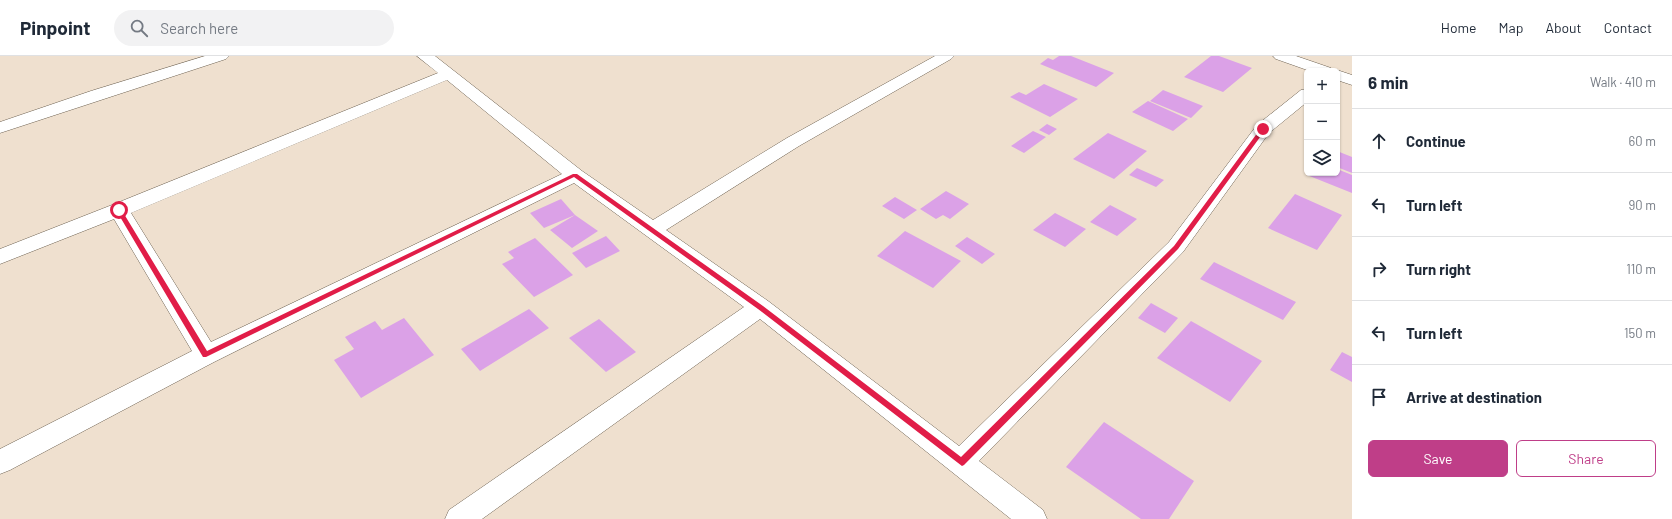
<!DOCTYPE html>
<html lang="en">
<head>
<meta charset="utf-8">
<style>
	:root { --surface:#fff; --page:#f2f2f3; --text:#1f2937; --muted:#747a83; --line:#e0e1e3; --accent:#bf3e88 }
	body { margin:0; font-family:Barlow,sans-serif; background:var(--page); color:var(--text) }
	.controls { position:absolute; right:12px; top:12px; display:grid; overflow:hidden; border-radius:6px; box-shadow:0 1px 3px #0004 }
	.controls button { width:36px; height:36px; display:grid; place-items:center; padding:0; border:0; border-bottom:1px solid var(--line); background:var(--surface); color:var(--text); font:20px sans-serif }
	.stop { position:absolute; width:12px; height:12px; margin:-9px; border:3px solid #e11d48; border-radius:50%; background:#fff }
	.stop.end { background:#e11d48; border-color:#fff; box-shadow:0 1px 4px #0008 }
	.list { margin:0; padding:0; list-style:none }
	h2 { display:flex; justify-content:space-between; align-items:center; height:52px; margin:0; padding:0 16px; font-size:17px }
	h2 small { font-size:13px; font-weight:400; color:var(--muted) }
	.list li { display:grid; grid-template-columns:26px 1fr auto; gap:12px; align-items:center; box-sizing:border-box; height:64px; padding:0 16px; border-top:1px solid var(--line) }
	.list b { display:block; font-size:15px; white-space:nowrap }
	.list em { font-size:13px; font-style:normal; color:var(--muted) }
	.actions { display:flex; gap:8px; padding:12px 16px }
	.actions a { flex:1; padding:9px 0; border:1px solid var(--accent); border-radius:6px; text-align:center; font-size:14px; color:var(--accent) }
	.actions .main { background:var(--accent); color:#fff }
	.icon { flex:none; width:22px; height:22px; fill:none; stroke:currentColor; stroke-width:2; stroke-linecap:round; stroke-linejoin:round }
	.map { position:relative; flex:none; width:1352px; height:463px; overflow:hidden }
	header { display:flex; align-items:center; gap:24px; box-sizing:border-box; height:56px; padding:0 20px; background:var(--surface); border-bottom:1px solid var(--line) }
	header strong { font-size:19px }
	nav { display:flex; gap:22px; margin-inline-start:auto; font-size:14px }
	.search { width:280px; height:36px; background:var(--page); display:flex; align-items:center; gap:10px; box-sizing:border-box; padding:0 14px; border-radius:22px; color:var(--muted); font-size:15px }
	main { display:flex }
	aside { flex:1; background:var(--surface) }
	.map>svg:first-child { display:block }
</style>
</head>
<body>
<header>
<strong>Pinpoint</strong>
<div class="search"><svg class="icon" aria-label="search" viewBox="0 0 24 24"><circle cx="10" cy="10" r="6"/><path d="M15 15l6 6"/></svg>Search here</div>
<nav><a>Home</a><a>Map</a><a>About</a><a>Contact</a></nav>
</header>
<main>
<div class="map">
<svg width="1352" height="463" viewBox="0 0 1352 463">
	<rect width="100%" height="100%" fill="#efe0cf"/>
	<path fill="#dba1e7" d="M 1059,0 L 1071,0 L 1114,17 L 1096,31 L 1040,8 L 1048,2 L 1053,4 Z
		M 1211,0 L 1219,0 L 1252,12 L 1223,36 L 1184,21 Z
		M 1044,28 L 1078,43 L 1050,61 L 1010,41 L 1019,36 L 1026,39 Z
		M 1163,34 L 1203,50 L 1191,62 L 1150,45 Z
		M 1148,45 L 1188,63 L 1173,75 L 1132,56 Z
		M 1047,68 L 1057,73 L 1049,79 L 1039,74 Z
		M 1033,75 L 1046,81 L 1024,97 L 1011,90 Z
		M 1108,77 L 1147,95 L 1114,123 L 1073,103 Z
		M 1337,95 L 1352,101 L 1352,117 L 1337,111 Z
		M 1137,112 L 1164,124 L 1156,131 L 1129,119 Z
		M 1337,113 L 1352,119 L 1352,137 L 1307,119 L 1309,117 L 1337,117 Z
		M 946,135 L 969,148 L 950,163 L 943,159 L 936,163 L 920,153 Z
		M 1295,138 L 1342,159 L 1317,194 L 1268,172 Z
		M 895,141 L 917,154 L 904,163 L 882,150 Z
		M 561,143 L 575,159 L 544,172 L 530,157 Z
		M 1110,149 L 1137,163 L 1117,180 L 1090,166 Z
		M 1055,157 L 1086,173 L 1065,191 L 1033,174 Z
		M 575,159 L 598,175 L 572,192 L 550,174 Z
		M 905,175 L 961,205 L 933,232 L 877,200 Z
		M 606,180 L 620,195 L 586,212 L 572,197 Z
		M 967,181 L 995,198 L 982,208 L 955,190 Z
		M 535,182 L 573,219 L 534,241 L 502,208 L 514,202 L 508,196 Z
		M 1214,206 L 1296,246 L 1283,264 L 1200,223 Z
		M 1151,247 L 1178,262 L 1165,277 L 1138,262 Z
		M 529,253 L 549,272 L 480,315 L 461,293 Z
		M 404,262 L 434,299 L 361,342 L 334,304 L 354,293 L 345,281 L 375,265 L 382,274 Z
		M 599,263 L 636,296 L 606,316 L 569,282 Z
		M 1191,265 L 1262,305 L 1230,346 L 1157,302 Z
		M 1342,296 L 1352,301 L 1352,326 L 1330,314 Z
		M 1104,366 L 1194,425 L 1169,463 L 1141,463 L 1066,411 Z"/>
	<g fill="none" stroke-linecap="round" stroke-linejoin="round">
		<g stroke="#6e6252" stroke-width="1">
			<path id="minor" d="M 205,0 L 229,0 L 226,3 L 0,77 L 0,66 L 91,35 Z
				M 417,0 L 435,0 L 582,115 L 653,164 L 787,82 L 935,0 L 954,0 L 951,3 L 799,90 L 666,174 L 768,245 L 959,390 L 1169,186 L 1257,69 L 1301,34 L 1307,33 L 1307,46 L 1269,77 L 1183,196 L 979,405 L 1043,454 L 1047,463 L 1011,463 L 760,263 L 482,463 L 445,463 L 449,454 L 744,251 L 574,127 L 214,306 L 10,414 L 0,418 L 0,393 L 192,295 L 114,163 L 0,208 L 0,193 L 112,149 L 438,17 ZM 447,24 L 562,118 L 211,286 L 131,157 Z
				M 1273,0 L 1296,0 L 1331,12 L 1333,15 L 1310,15 L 1276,3 Z
				M 1337,14 L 1352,19 L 1352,29 L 1337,24 L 1337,15 L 1334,15 Z"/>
		</g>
		<use href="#minor" fill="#fff" fill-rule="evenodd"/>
	</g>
	<path fill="#e11d48" d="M 1261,72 L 1266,73 L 1178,193 L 964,409 L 962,410 L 758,253 L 574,121 L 206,301 L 203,301 L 116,154 L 121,153 L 207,295 L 573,118 L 577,118 L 763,250 L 961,401 L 1174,190 Z"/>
</svg>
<div class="controls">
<button>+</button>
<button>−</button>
<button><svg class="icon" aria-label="layers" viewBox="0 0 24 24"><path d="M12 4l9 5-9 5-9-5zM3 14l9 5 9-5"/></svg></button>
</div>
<div class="stop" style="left:119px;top:154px"></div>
<div class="stop end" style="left:1263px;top:73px"></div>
</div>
<aside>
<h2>6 min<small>Walk · 410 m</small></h2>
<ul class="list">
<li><svg class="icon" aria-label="ahead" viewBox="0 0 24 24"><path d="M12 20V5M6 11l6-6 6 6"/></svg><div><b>Continue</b></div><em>60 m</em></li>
<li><svg class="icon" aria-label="left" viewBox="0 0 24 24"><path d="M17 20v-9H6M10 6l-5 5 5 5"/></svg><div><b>Turn left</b></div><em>90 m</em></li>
<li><svg class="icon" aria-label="right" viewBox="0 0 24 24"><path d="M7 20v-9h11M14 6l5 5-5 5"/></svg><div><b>Turn right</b></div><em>110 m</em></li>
<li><svg class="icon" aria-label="left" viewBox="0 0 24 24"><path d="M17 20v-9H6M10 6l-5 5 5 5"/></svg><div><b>Turn left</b></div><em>150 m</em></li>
<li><svg class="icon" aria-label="arrive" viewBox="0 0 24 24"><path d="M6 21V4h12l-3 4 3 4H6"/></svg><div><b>Arrive at destination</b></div></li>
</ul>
<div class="actions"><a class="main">Save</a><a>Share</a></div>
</aside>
</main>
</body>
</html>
